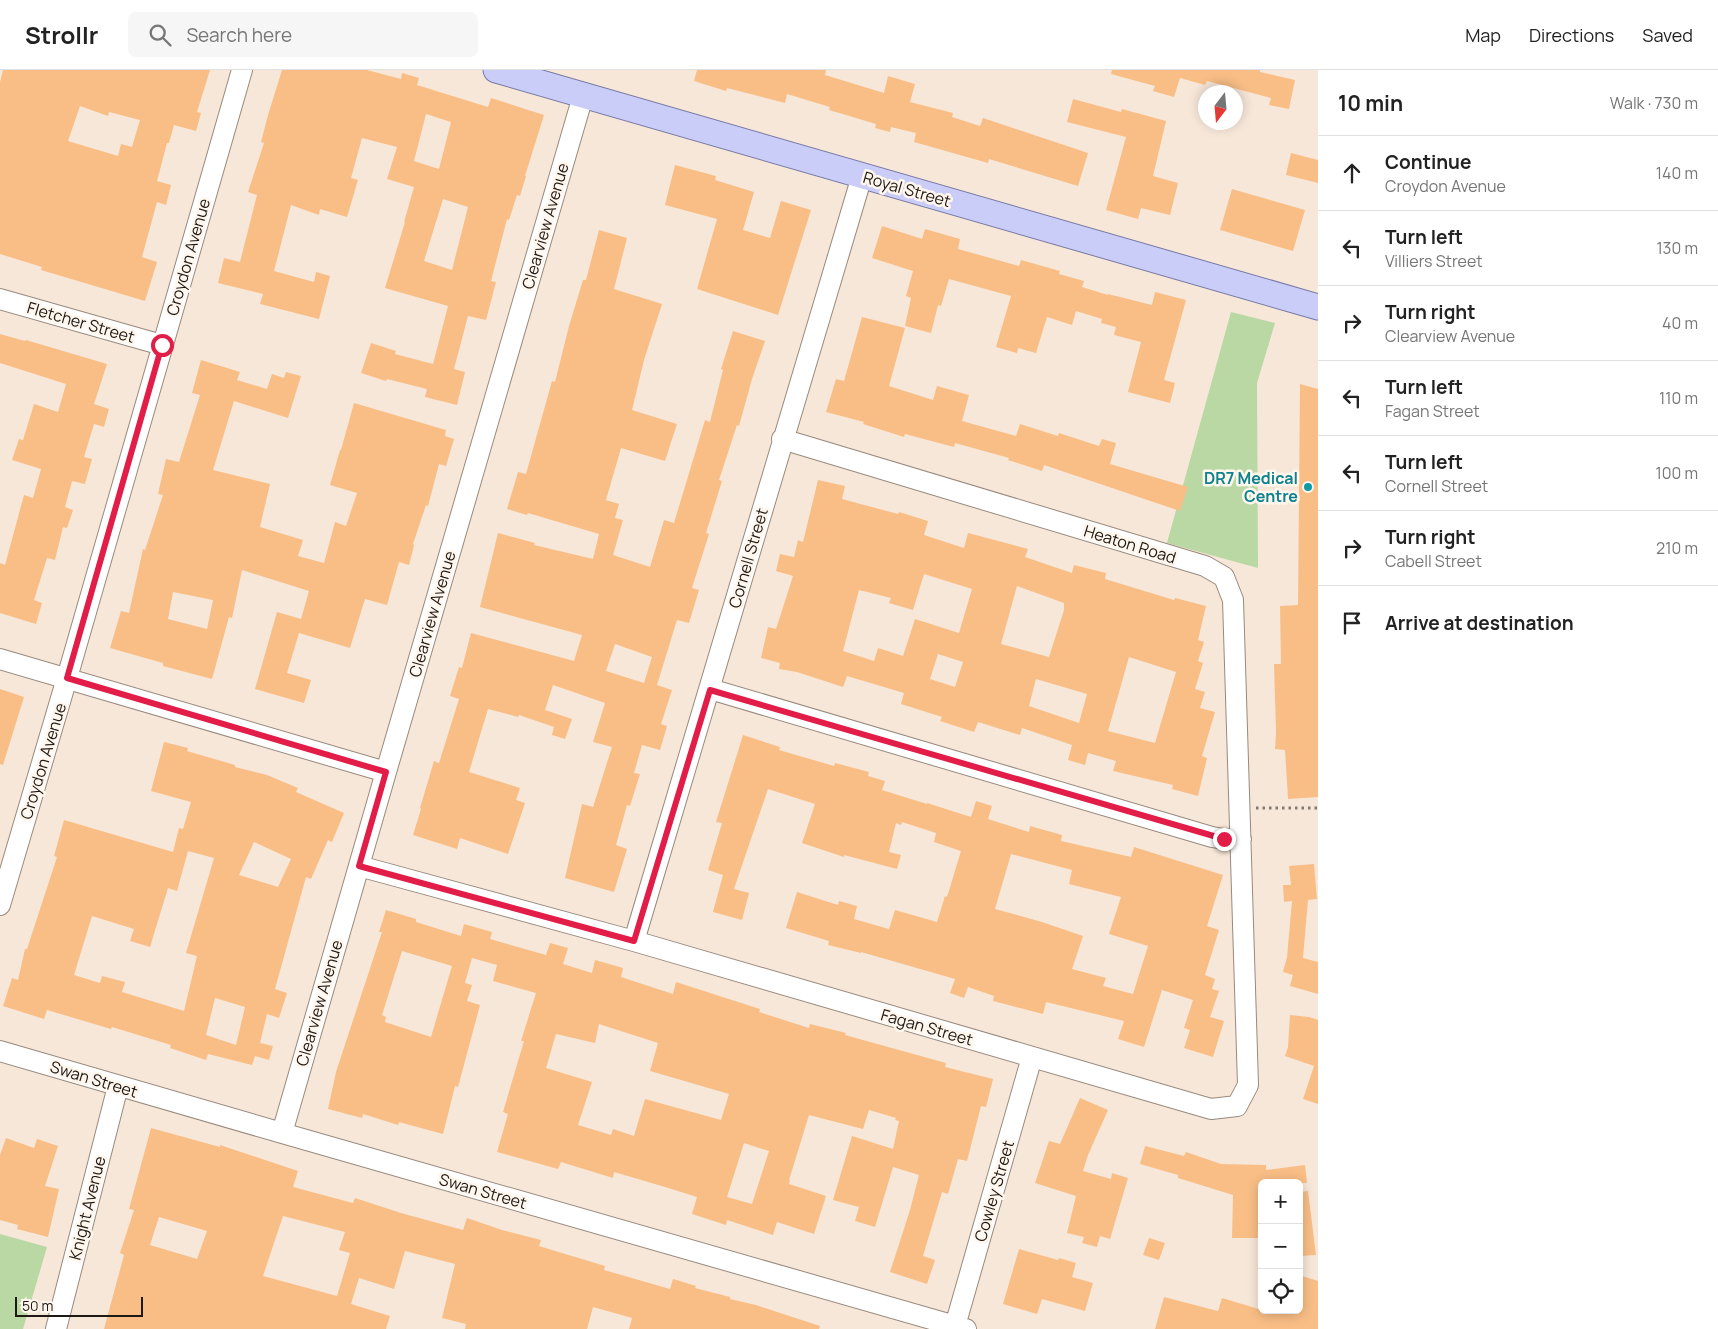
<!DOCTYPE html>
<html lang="en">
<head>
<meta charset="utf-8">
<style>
	:root { --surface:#fff; --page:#f6f6f6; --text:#222; --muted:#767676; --line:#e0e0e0 }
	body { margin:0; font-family:Manrope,sans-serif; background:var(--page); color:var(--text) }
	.controls { position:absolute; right:15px; bottom:15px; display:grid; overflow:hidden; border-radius:8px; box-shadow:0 2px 12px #0003 }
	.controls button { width:45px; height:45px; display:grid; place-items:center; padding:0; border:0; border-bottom:1px solid var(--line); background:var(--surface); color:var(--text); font:25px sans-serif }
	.compass { position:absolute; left:1198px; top:15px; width:45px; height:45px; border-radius:50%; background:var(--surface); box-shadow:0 2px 12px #0003; rotate:196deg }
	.scale { position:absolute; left:15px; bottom:12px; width:128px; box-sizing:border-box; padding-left:5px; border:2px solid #1e1914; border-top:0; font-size:14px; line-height:18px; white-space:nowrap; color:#1e1914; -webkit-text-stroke:4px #fff6ed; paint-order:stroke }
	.stop { position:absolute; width:15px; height:15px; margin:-11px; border:4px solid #e11d48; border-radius:50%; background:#fff }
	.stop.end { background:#e11d48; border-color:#fff; box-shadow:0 1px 5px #0008 }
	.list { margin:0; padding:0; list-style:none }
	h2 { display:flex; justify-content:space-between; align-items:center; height:65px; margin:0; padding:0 20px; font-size:21px }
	h2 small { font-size:16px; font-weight:400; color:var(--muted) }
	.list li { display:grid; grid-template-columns:32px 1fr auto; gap:15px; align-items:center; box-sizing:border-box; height:75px; padding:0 20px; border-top:1px solid var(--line) }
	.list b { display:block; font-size:19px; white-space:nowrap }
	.list p { margin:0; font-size:16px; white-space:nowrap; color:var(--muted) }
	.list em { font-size:16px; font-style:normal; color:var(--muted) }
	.icon { flex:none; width:28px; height:28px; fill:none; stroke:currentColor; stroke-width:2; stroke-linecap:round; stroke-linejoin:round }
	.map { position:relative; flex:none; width:1318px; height:1259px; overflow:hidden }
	header { display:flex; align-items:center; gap:30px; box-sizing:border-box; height:70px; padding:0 25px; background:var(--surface); border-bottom:1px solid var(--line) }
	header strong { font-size:24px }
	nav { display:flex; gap:28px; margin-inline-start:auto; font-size:18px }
	.search { width:350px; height:45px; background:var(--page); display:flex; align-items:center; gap:12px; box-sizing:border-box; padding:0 18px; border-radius:8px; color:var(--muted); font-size:19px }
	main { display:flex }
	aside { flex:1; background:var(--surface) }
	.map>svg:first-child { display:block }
</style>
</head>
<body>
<header>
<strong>Strollr</strong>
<div class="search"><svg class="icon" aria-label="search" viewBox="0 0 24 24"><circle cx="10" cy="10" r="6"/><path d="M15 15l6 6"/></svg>Search here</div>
<nav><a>Map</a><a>Directions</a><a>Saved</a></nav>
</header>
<main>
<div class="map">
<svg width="1318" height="1259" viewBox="0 0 1318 1259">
	<rect width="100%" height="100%" fill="#f7e7d9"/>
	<path fill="#b9d8a3" d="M 1231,242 L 1275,253 L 1257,313 L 1258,498 L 1167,473 Z
		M 0,1164 L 47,1177 L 23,1259 L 0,1259 Z"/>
	<path fill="#f9be86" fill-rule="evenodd" d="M 3,0 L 210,0 L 197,42 L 201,43 L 196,61 L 174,55 L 169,73 L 167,73 L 157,111 L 171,115 L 166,135 L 157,132 L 142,187 L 157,192 L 145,231 L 41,200 L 42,197 L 0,184 L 0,12 ZM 80,36 L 108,46 L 109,42 L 140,50 L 132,77 L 121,74 L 118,86 L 68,71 Z
		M 282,0 L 367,0 L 401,9 L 402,3 L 419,8 L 417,15 L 488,37 L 491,28 L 544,45 L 525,106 L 526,106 L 520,126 L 517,125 L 509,150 L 507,149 L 491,211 L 496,212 L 486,250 L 468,246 L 454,299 L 465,302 L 457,335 L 425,327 L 427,319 L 387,309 L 386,311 L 361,303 L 371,273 L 396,281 L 395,284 L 433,294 L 448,236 L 385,218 L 405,152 L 404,152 L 414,117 L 387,109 L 397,77 L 362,68 L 351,108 L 358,110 L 347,147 L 320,139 L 319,145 L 291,135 L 274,201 L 314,212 L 316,202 L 330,206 L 319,249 L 260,234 L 263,224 L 218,213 L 224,188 L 240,192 L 257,125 L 248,122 L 264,73 L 261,72 L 268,45 ZM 426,44 L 451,52 L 439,99 L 414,91 ZM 443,129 L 468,137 L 452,200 L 424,191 Z
		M 697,0 L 826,0 L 825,5 L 884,23 L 888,6 L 915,14 L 910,32 L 953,43 L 952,47 L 980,56 L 983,48 L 1088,83 L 1078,116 L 989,89 L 988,93 L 914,72 L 916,63 L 891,57 L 890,62 L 875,58 L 876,54 L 829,40 L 830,37 L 787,24 L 785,33 L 727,18 L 726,21 L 694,11 Z
		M 1112,0 L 1260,0 L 1260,2 L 1295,10 L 1289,39 L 1269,35 L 1271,28 L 1207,11 L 1205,15 L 1180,8 L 1174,27 L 1153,21 L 1155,16 L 1111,4 Z
		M 1073,29 L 1121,42 L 1122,39 L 1166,51 L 1153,106 L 1178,113 L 1170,145 L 1141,138 L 1138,149 L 1106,140 L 1126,67 L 1067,52 Z
		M 1291,83 L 1318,90 L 1318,113 L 1286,105 Z
		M 675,95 L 716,106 L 715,110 L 754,122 L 743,160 L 770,168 L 781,131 L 811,140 L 778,245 L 697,219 L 717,149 L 665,135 Z
		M 1232,119 L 1305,140 L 1293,181 L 1220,160 Z
		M 882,156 L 922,169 L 925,159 L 960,169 L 958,179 L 1019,196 L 1021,190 L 1060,201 L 1059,204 L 1084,211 L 1082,217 L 1108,225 L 1108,224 L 1152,235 L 1155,222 L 1186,230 L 1164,310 L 1175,313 L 1170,333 L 1128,322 L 1141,272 L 1114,265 L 1116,257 L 1101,253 L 1102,249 L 1076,241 L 1072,255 L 1047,247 L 1036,283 L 1018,278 L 1017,283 L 996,277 L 1011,226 L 949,209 L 941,236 L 938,235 L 931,263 L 905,256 L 911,228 L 906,226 L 913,201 L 872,188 Z
		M 599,160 L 627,168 L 614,219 L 662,234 L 644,290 L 632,340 L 677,354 L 665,391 L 621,378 L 606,430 L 619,434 L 615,448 L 623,450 L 613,485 L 650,497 L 664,450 L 674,453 L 705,350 L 710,352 L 723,300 L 721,299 L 733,261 L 765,271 L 752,309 L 739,356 L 737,355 L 719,410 L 722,411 L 706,463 L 709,464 L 692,518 L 699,520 L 689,553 L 677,550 L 657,615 L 672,620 L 661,654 L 667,656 L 660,680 L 642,675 L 634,703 L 640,704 L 630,736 L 627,735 L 616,775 L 627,779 L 614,822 L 565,808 L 582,734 L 593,737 L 612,677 L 593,672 L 605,633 L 553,615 L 545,640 L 572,649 L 565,669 L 552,665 L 554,657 L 519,645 L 518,647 L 488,639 L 469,702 L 520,718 L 516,730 L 525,733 L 508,784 L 460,768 L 457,779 L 413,765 L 421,739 L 420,738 L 434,691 L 439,693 L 459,629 L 450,626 L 459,597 L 462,598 L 471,563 L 574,591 L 582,565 L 480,537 L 498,463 L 535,473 L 534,475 L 593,489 L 599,464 L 528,443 L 527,445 L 507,439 L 518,402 L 526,404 L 552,311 L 555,312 L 569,256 L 583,210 L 586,210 ZM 615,574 L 652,587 L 644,613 L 606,601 Z
		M 862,247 L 905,258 L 889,316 L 933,330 L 937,316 L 969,325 L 962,351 L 1016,366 L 1020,354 L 1058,366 L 1059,363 L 1099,376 L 1102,369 L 1116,373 L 1110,394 L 1188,417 L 1180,441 L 1044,395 L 1042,401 L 1008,390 L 1009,388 L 955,373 L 954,377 L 905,364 L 904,367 L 863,354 L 864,352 L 826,342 L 836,309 L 844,311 Z
		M 0,264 L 25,271 L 26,270 L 107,294 L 94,334 L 109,339 L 104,357 L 94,354 L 84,387 L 92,389 L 85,414 L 72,411 L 65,437 L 73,440 L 67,458 L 63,457 L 55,490 L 47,488 L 34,530 L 42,533 L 36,554 L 0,543 L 0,493 L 5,495 L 24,425 L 33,428 L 41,399 L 12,390 L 19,369 L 23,370 L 34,334 L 58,342 L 66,314 L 0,293 Z
		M 201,290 L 240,302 L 237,310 L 267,319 L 272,304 L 284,308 L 286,302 L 301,306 L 288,348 L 234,331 L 213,400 L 270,414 L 260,457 L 303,470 L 298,486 L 324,493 L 335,452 L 346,456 L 357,423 L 330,415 L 340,380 L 341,380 L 354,333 L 446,360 L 445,366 L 454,369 L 446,396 L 439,394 L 428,436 L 426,435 L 413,474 L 414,475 L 409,495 L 399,492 L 387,535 L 365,529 L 350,578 L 299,563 L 287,603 L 311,610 L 304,633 L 255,619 L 277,542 L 301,549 L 309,521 L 242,500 L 232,548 L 229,547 L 212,609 L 163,596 L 163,593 L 110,578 L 121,541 L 129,543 L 143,479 L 145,480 L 163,425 L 158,424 L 166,389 L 179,392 L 200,325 L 192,323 ZM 173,522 L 213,530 L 207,559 L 168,549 Z
		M 1300,314 L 1318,319 L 1318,727 L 1288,729 L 1285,680 L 1275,679 L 1276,662 L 1274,594 L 1281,594 L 1280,536 L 1298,535 Z
		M 818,410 L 845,416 L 842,429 L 898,444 L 899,442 L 928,451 L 924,465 L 964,478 L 968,463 L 1028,479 L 1025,487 L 1072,503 L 1074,495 L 1106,503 L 1105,509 L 1174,530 L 1175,528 L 1206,536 L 1198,570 L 1204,572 L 1198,591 L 1203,593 L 1195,619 L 1205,622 L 1200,638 L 1215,642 L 1202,686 L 1207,688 L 1198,726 L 1172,719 L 1173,715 L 1113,701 L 1116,691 L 1088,683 L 1085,695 L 1068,690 L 1072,675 L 1022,658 L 1020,665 L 978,652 L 974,662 L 940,651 L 942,647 L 901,634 L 904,623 L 847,606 L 843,617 L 797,602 L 779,599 L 780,593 L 761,588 L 768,557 L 776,559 L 793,506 L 776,501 L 780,484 L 794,487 L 798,470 L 803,472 ZM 924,504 L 972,519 L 959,563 L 915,549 L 903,586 L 878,578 L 874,591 L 843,581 L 859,520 L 891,528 L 889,533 L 913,540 ZM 1017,516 L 1064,533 L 1064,540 L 1049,587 L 1001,574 ZM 938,584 L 963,592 L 955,617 L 930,609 ZM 1129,587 L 1176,602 L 1155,673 L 1108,661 ZM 1036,609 L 1087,624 L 1079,653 L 1029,636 Z
		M 0,619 L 24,627 L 3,695 L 0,694 Z
		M 743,665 L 780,677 L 779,680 L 834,696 L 835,693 L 869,702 L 868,706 L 885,711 L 882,720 L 927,734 L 927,733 L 971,747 L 976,731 L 992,736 L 988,749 L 1029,762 L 1030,756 L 1062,765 L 1061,771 L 1131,787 L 1134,777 L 1223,805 L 1207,856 L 1219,860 L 1205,905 L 1215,909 L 1212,919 L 1219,921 L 1210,947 L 1224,951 L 1213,987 L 1184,978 L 1190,960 L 1184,958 L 1193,930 L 1162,920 L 1144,977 L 1118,969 L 1124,951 L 1046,932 L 1043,944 L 993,931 L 994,926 L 968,917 L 964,928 L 950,923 L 955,909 L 861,882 L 861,883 L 828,875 L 829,871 L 786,858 L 797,822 L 838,835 L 839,831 L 857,836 L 854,849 L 889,859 L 895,840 L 937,852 L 945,826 L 947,827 L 961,781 L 934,772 L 936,763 L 902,752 L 901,755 L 896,753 L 889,782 L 901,785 L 897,799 L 844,785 L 844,787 L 802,773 L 815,734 L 768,719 L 734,819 L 749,823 L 742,850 L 713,842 L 723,805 L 708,800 L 722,753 L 716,752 ZM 1011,784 L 1072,800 L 1069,814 L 1121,827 L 1109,864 L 1148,876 L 1133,924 L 1103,916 L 1106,908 L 1072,899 L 1083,866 L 1042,852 L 995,839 Z
		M 164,672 L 188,678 L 187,681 L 235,695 L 235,697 L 267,705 L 298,718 L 296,722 L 344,743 L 332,772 L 328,770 L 311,809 L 306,807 L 275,919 L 287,923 L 279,948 L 267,944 L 260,973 L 273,976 L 269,990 L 255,986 L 252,995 L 208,984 L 206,990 L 170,978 L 171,975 L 112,957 L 111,959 L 47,940 L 44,949 L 3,936 L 12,908 L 18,910 L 25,879 L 27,879 L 57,787 L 54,786 L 64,750 L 173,782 L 179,758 L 183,759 L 191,732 L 151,721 ZM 254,772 L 291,789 L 278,817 L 239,805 ZM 188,781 L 214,788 L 186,883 L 197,886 L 184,941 L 122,922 L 125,912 L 102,906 L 100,913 L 74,905 L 92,846 L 134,859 L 130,871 L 150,877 L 168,818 L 177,821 ZM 215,928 L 245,937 L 236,975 L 206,965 Z
		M 1314,794 L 1317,829 L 1308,830 L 1303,888 L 1318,892 L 1318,924 L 1290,916 L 1293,905 L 1283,902 L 1287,887 L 1292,831 L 1284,832 L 1283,815 L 1291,815 L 1289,796 Z
		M 386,840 L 416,849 L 416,852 L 461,866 L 464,854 L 492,862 L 490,869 L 546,885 L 550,873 L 568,878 L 563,894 L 592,903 L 595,890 L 623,898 L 621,907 L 673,924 L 676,912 L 760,939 L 759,942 L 809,958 L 810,954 L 846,963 L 845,965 L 946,993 L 945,997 L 993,1009 L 986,1037 L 981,1036 L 967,1091 L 958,1089 L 948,1124 L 942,1122 L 923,1186 L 935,1190 L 927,1214 L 890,1202 L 910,1140 L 919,1105 L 893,1097 L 875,1157 L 855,1151 L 859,1137 L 833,1130 L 852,1066 L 893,1079 L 899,1051 L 895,1050 L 896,1048 L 869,1040 L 863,1059 L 809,1045 L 789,1110 L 790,1110 L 789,1114 L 826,1126 L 814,1164 L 777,1152 L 773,1165 L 727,1150 L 726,1155 L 692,1144 L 697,1127 L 665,1117 L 614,1102 L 613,1108 L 561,1092 L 558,1099 L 497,1082 L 508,1044 L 503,1042 L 524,971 L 521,971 L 536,923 L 493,911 L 497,895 L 472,888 L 465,913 L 472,915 L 467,931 L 480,935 L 458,1017 L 455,1016 L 443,1064 L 399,1052 L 398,1055 L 363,1044 L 362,1048 L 328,1039 L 336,1002 L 382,862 L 379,862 ZM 402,881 L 452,896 L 431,967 L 385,952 L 386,947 L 382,945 ZM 599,954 L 658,973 L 650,1001 L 729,1024 L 721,1050 L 645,1029 L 634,1066 L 613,1059 L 611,1065 L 578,1055 L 592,1012 L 546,998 L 556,964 L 595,973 ZM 744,1073 L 769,1081 L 752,1134 L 727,1127 Z
		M 1290,945 L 1309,947 L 1318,950 L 1318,1034 L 1303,1029 L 1314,996 L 1285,986 L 1288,977 Z
		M 1080,1028 L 1108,1040 L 1088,1085 L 1083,1101 L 1111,1109 L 1112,1103 L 1128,1108 L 1110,1169 L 1100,1166 L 1097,1177 L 1082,1173 L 1084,1167 L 1067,1163 L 1076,1126 L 1035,1113 L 1049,1071 L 1060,1074 Z
		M 151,1058 L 220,1077 L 220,1075 L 298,1101 L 293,1117 L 353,1133 L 355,1128 L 401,1143 L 463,1160 L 467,1148 L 502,1160 L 541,1170 L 539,1176 L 605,1196 L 604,1200 L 670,1219 L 673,1209 L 696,1216 L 695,1218 L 730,1227 L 730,1229 L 756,1235 L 820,1256 L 819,1259 L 629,1259 L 632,1248 L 593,1237 L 587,1259 L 465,1259 L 466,1254 L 442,1248 L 455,1194 L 405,1181 L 394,1219 L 359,1208 L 351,1234 L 390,1246 L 386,1259 L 104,1259 L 124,1185 L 120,1183 L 134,1140 L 129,1139 ZM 283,1146 L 345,1162 L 339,1180 L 350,1183 L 337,1226 L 263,1206 ZM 159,1147 L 207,1161 L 197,1189 L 150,1175 Z
		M 6,1068 L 34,1078 L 37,1069 L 58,1076 L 45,1116 L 59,1119 L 48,1167 L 17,1159 L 18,1155 L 0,1150 L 0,1085 Z
		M 1145,1076 L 1184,1086 L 1186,1082 L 1221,1094 L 1266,1095 L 1266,1100 L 1305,1095 L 1307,1113 L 1262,1113 L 1260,1168 L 1232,1168 L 1233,1125 L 1178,1108 L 1178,1105 L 1140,1094 Z
		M 1308,1121 L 1316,1185 L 1299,1186 L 1299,1122 Z
		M 1149,1168 L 1165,1173 L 1159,1190 L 1143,1185 Z
		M 1019,1179 L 1058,1190 L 1059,1188 L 1076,1193 L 1072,1207 L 1093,1213 L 1085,1241 L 1042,1229 L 1037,1244 L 1003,1234 Z
		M 1299,1205 L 1318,1211 L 1318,1259 L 1155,1259 L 1164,1227 L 1218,1241 L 1222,1228 L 1262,1240 L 1299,1240 Z"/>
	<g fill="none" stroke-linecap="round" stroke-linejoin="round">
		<g stroke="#988a7d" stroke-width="22">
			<path id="minor" d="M 0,229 L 162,275
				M 0,589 L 386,702
				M 710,619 L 1212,767 L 1224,769 L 1241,769
				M 359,796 L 634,871 L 1211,1039 L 1237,1036 L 1248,1015 L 1233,530 L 1224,507 L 1205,496 L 782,369
				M 0,835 L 67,608 L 242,0
				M 634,871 C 711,616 784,360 862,106
				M 0,981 L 282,1063 L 966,1259
				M 282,1063 L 386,702 L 583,26
				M 955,1256 L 1032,987
				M 56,1259 L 118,1016"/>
		</g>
		<g stroke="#7779a4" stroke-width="27">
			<path id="major" d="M 496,0 L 1318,237"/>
		</g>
		<path stroke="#847a71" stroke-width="3" stroke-dasharray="2.5 4" stroke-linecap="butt" d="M 1256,738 L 1318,738"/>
		<use href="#minor" stroke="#fff" stroke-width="20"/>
		<use href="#major" stroke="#cacdf7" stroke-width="25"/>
	</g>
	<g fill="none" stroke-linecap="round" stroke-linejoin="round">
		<path stroke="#e11d48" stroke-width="6" d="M 162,275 L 67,608 L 386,702 L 359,796 L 634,871 L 710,620 L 1224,769"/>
	</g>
	<circle fill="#0f9aa8" stroke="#fff6ed" stroke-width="2" cx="1308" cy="417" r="5"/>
	<g text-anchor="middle" stroke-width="5" stroke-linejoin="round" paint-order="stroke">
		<g font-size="16" fill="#1e1914" stroke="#fff6ed">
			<text transform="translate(907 119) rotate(16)" y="6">Royal Street</text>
			<text transform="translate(545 156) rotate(-74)" y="6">Clearview Avenue</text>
			<text transform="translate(188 187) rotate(-74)" y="6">Croydon Avenue</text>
			<text transform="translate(81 252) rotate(16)" y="6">Fletcher Street</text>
			<text transform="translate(1130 474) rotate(17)" y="6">Heaton Road</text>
			<text transform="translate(748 488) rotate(-74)" y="6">Cornell Street</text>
			<text transform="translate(432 544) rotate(-74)" y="6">Clearview Avenue</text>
			<text transform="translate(43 691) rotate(-73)" y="6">Croydon Avenue</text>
			<text transform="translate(319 933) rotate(-74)" y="6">Clearview Avenue</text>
			<text transform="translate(927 957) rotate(16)" y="6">Fagan Street</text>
			<text transform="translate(94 1009) rotate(17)" y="6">Swan Street</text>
			<text transform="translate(483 1121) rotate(16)" y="6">Swan Street</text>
			<text transform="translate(994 1121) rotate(-74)" y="6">Cowley Street</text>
			<text transform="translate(87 1138) rotate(-76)" y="6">Knight Avenue</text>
		</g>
		<g font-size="16" font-weight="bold" fill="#0d838f" stroke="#fff6ed" text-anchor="end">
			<text x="1298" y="414">DR7 Medical<tspan x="1298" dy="18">Centre</tspan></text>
		</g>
	</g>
</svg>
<div class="controls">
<button>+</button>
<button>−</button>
<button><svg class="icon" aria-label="locate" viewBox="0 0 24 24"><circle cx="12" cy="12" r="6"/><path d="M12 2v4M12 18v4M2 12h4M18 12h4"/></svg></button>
</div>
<svg class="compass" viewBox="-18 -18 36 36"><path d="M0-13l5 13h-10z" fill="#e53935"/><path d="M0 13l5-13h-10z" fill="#767676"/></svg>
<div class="scale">50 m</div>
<div class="stop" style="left:162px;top:275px"></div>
<div class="stop end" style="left:1224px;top:769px"></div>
</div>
<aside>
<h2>10 min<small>Walk · 730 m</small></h2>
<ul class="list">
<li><svg class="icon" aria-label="ahead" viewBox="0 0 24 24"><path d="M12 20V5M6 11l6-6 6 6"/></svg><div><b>Continue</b><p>Croydon Avenue</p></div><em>140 m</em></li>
<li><svg class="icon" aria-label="left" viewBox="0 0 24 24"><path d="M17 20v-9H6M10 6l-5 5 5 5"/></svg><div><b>Turn left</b><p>Villiers Street</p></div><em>130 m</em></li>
<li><svg class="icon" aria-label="right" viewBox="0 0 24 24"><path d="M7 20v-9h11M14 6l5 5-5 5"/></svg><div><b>Turn right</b><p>Clearview Avenue</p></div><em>40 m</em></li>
<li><svg class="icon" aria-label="left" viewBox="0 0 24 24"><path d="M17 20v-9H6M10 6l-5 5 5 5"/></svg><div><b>Turn left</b><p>Fagan Street</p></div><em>110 m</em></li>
<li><svg class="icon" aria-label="left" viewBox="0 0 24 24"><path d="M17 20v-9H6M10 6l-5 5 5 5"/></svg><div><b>Turn left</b><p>Cornell Street</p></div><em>100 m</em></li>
<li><svg class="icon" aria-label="right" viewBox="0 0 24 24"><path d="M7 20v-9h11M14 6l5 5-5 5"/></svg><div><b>Turn right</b><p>Cabell Street</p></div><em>210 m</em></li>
<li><svg class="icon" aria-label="arrive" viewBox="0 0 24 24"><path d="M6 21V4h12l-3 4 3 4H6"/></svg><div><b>Arrive at destination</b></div></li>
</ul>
</aside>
</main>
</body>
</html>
